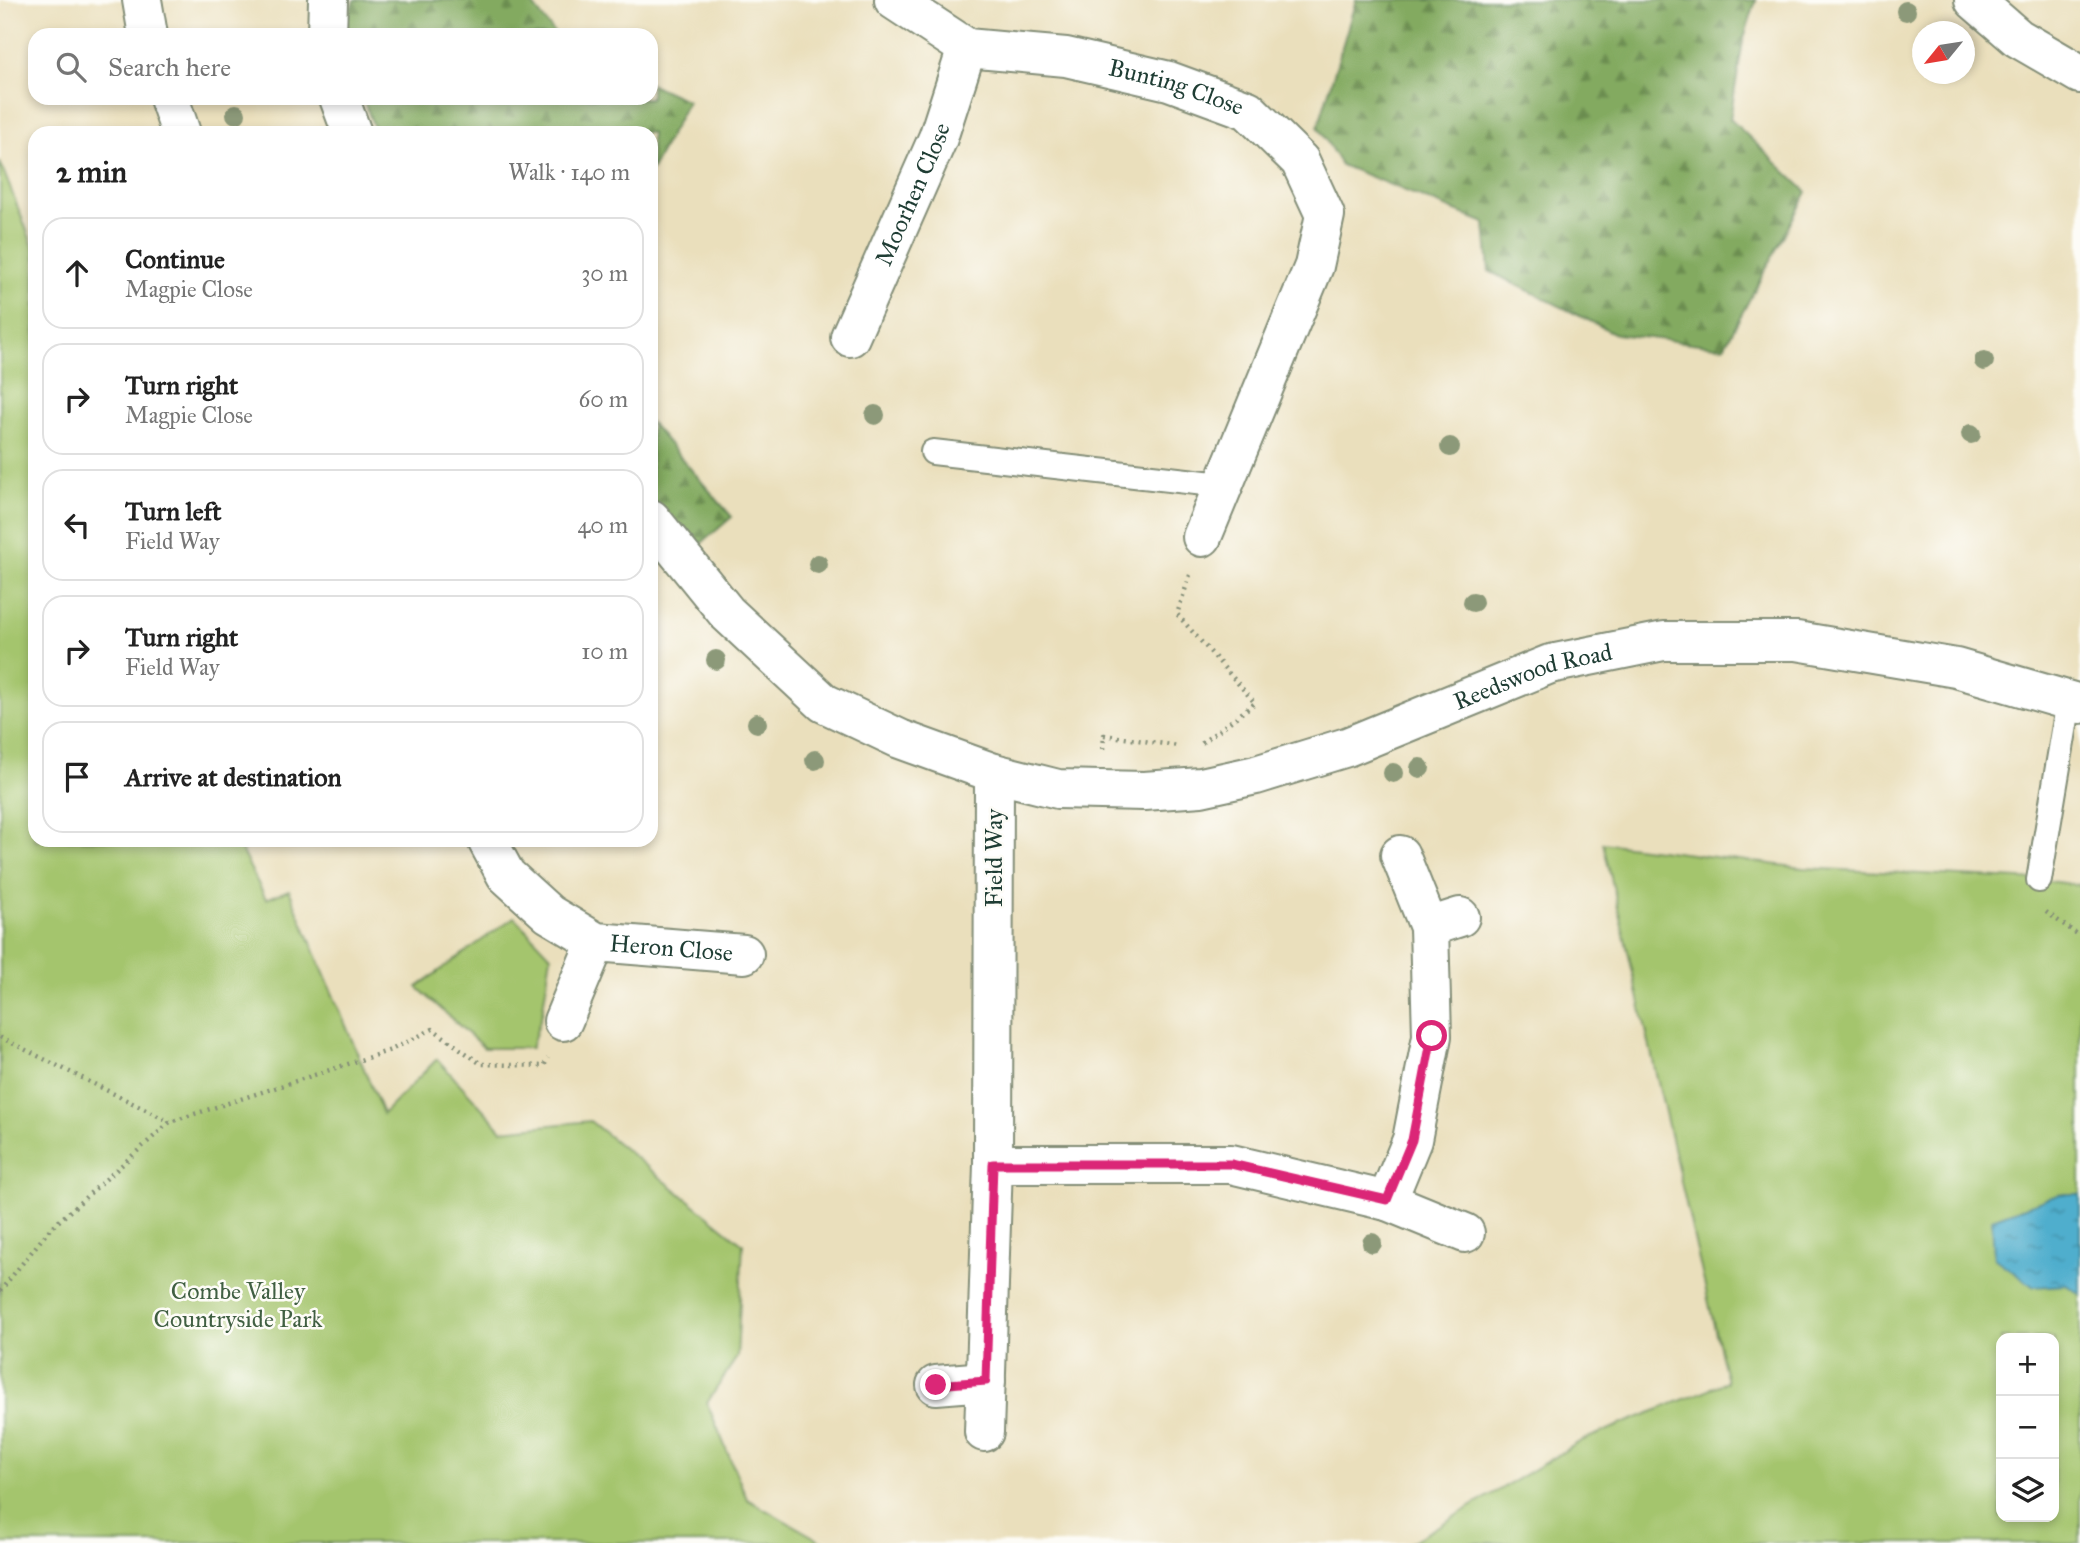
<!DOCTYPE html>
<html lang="en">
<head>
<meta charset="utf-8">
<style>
	:root { --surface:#fff; --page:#f2f2f2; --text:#222; --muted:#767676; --line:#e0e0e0 }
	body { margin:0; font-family:"IM FELL Great Primer",serif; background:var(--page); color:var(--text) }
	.controls { position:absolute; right:21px; bottom:21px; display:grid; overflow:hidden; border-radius:14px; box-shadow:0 4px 10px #0003 }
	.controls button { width:63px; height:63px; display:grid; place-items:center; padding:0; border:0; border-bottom:2px solid var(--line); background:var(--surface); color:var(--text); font:35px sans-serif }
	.compass { position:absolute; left:1912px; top:21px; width:63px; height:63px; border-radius:50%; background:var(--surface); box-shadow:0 4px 10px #0003; rotate:240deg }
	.stop { position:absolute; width:21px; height:21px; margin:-16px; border:5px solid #db2777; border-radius:50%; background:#fff }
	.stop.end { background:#db2777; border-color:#fff; box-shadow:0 2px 7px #0008 }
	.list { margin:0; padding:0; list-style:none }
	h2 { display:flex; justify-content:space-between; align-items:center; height:91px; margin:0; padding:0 28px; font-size:30px }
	h2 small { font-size:23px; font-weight:400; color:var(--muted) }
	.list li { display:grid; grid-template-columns:46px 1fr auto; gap:21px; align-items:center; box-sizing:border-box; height:112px; margin:0 14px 14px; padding:0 14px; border:2px solid var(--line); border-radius:21px }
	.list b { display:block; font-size:26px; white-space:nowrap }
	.list p { margin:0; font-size:23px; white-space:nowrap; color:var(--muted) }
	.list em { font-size:23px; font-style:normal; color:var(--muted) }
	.icon { flex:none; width:38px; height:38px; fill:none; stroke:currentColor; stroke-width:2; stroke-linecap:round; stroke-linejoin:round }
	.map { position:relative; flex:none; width:2080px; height:1543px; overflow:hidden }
	.search { position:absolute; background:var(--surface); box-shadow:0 4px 10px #0003; left:28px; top:28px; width:630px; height:77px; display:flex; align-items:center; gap:18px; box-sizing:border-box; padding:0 24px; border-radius:21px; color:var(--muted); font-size:26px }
	.panel { position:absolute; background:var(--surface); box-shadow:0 4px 10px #0003; left:28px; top:126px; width:630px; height:721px; border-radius:21px }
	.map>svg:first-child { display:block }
</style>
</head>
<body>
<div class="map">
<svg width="2080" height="1543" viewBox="0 0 2080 1543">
	<defs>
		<pattern id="forest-firs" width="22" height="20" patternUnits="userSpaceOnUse" patternTransform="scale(1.75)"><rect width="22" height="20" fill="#83aa60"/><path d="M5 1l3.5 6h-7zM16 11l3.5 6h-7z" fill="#6b8c50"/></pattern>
		<pattern id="water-ripples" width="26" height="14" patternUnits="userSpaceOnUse" patternTransform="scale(1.75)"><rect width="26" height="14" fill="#4faecd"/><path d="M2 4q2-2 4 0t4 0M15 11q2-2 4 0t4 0" fill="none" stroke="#418fa7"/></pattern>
	</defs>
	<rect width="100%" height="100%" fill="#fdfcf7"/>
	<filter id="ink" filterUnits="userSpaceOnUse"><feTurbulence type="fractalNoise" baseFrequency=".0143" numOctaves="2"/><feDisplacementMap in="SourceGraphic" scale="14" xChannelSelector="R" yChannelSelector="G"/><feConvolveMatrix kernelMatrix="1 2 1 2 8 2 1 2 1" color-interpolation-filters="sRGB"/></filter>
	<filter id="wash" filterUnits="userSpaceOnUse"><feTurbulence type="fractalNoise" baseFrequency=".00686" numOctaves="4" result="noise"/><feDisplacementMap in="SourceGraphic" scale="28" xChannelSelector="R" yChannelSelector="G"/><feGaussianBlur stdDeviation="1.57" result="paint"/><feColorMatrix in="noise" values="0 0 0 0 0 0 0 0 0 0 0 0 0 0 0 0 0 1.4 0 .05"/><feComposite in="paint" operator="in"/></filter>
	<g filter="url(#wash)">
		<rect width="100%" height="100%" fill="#eadfbc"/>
		<path fill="url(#forest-firs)" stroke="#51744a" stroke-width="2" d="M 354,0 L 529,0 L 556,35 L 349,35 L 346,21 Z
			M 1356,0 L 1756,0 L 1743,41 L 1730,119 L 1807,192 L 1724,347 L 1616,334 L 1489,271 L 1485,223 L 1341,165 L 1318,127 Z
			M 651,84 L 688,101 L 651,171 L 651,133 L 376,133 L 363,98 L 651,98 Z
			M 651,423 L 732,517 L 690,553 L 651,507 Z"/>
		<path fill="#a4c56d" stroke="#628150" stroke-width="2" fill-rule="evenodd" d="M 0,162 L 35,251 L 35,840 L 263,840 L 241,850 L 266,899 L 289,890 L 383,1114 L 437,1059 L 502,1130 L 590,1121 L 743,1244 L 737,1357 L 707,1403 L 747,1499 L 824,1543 L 0,1543 Z
			M 1603,843 L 1803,868 L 2039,880 L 2080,885 L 2080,1543 L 1410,1543 L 1583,1440 L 1727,1382 ZM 2001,1338 L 2054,1338 L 2054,1517 L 2001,1517 Z
			M 514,917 L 551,956 L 542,1014 L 531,1048 L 484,1048 L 417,987 Z"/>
		<path fill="url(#water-ripples)" stroke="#377680" stroke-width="2" d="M 2060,1194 L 2080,1194 L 2080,1294 L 2066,1285 L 2034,1287 L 1994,1258 L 1992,1219 Z"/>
	</g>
	<g filter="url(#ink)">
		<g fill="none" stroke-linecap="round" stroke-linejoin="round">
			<g stroke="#848e78" stroke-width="28">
				<path id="service" d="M 933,452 L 1222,485
					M 2039,880 L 2069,701"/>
			</g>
			<g stroke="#848e78" stroke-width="42">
				<g id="minor">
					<path d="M 142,0 L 148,35"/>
					<path id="s1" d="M 894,0 L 967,48 L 1066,57 L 1169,81 L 1248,110 L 1300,161 L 1325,215 L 1314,266 L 1202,537"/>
					<path d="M 1974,0 L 2018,38 L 2080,74"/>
					<path d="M 327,35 L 328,0"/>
					<path d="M 169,98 L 181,133"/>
					<path d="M 339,98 L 352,133"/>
					<path id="s2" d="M 850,337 L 938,138 L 967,48"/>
					<path d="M 651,519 L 727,613 L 824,703 L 900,739 L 994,773 L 993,1164 L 984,1432"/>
					<path id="s3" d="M 994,773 L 1058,789 L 1144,791 L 1201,787 L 1256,775 L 1347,747 L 1550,664 L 1664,641 L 1797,641 L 1956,668 L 2080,704"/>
					<path id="s4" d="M 487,840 L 506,875 L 549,914 L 596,942 L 744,954"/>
					<path d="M 1429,927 L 1460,917"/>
					<path d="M 563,1021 L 596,942"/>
					<path d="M 993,1164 L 1231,1164 L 1387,1201 L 1412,1140 L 1432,1036 L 1429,927 L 1400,855"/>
					<path d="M 1387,1201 L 1465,1233"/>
					<path d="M 936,1385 L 986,1381"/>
				</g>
			</g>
			<path stroke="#848e78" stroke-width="4.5" stroke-dasharray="2 5" stroke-linecap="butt" d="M 1190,575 L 1177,614 L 1255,703 L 1199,745
				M 1103,749 L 1104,735 L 1178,746
				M 2046,912 L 2080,936
				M 0,1037 L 170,1122
				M 0,1291 L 50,1229 L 170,1122 L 391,1050 L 433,1029 L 481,1064 L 544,1066 L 548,1058"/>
			<use href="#service" stroke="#fff" stroke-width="24"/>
			<use href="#minor" stroke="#fff" stroke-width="38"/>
		</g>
		<g fill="#8c9979">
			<circle cx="1906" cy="11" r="10"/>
			<circle cx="236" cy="114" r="10"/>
			<circle cx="1984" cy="361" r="10"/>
			<circle cx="875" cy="415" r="10"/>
			<circle cx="1971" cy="434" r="10"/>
			<circle cx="1450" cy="447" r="10"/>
			<circle cx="818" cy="564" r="10"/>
			<circle cx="1473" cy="602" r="10"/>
			<circle cx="716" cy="660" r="10"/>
			<circle cx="757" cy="723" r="10"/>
			<circle cx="815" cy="760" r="10"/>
			<circle cx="1420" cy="768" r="10"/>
			<circle cx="1393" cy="773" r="10"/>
			<circle cx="1372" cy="1243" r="10"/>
		</g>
	</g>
	<g fill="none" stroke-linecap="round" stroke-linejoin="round" filter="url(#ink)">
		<path stroke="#db2777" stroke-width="9" d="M 936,1385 L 986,1381 L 993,1164 L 1231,1164 L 1387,1200 L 1412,1140 L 1432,1036"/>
	</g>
	<g text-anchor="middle" stroke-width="5" stroke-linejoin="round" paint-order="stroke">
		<g font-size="24" fill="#1f3d34" stroke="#fdfcf7">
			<text dy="8" stroke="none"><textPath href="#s1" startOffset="301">Bunting Close</textPath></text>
			<text dy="8" stroke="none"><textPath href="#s2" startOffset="156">Moorhen Close</textPath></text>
			<text dy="8" stroke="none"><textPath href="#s3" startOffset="560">Reedswood Road</textPath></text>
			<text transform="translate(994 858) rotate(-90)" y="8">Field Way</text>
			<text dy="8" stroke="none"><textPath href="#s4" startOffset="228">Heron Close</textPath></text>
		</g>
		<g font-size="24" fill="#405f42" stroke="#fdfcf7">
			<text x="238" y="1299">Combe Valley<tspan x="238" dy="28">Countryside Park</tspan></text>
		</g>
	</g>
</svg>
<div class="controls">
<button>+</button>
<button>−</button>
<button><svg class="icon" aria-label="layers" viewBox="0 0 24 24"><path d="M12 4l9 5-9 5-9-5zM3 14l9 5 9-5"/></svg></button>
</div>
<svg class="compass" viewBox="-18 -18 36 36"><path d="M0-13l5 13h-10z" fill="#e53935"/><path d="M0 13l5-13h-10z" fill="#767676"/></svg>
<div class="stop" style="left:1432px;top:1036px"></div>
<div class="stop end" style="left:936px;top:1385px"></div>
<div class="search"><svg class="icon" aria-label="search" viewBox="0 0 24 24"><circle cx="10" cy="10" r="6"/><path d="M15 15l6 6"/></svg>Search here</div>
<section class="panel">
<h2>2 min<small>Walk · 140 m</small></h2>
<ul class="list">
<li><svg class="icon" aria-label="ahead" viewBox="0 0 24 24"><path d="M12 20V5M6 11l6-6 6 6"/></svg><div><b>Continue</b><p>Magpie Close</p></div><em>30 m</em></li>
<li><svg class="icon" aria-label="right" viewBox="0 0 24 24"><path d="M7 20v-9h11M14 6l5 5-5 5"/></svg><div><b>Turn right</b><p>Magpie Close</p></div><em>60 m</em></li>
<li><svg class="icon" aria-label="left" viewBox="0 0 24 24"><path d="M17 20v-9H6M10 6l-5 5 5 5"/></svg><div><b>Turn left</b><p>Field Way</p></div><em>40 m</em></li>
<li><svg class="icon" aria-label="right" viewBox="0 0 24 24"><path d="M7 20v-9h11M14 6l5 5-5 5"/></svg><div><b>Turn right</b><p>Field Way</p></div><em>10 m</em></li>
<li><svg class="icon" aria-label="arrive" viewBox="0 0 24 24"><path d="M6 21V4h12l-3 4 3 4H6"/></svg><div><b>Arrive at destination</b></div></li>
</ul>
</section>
</div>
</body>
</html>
